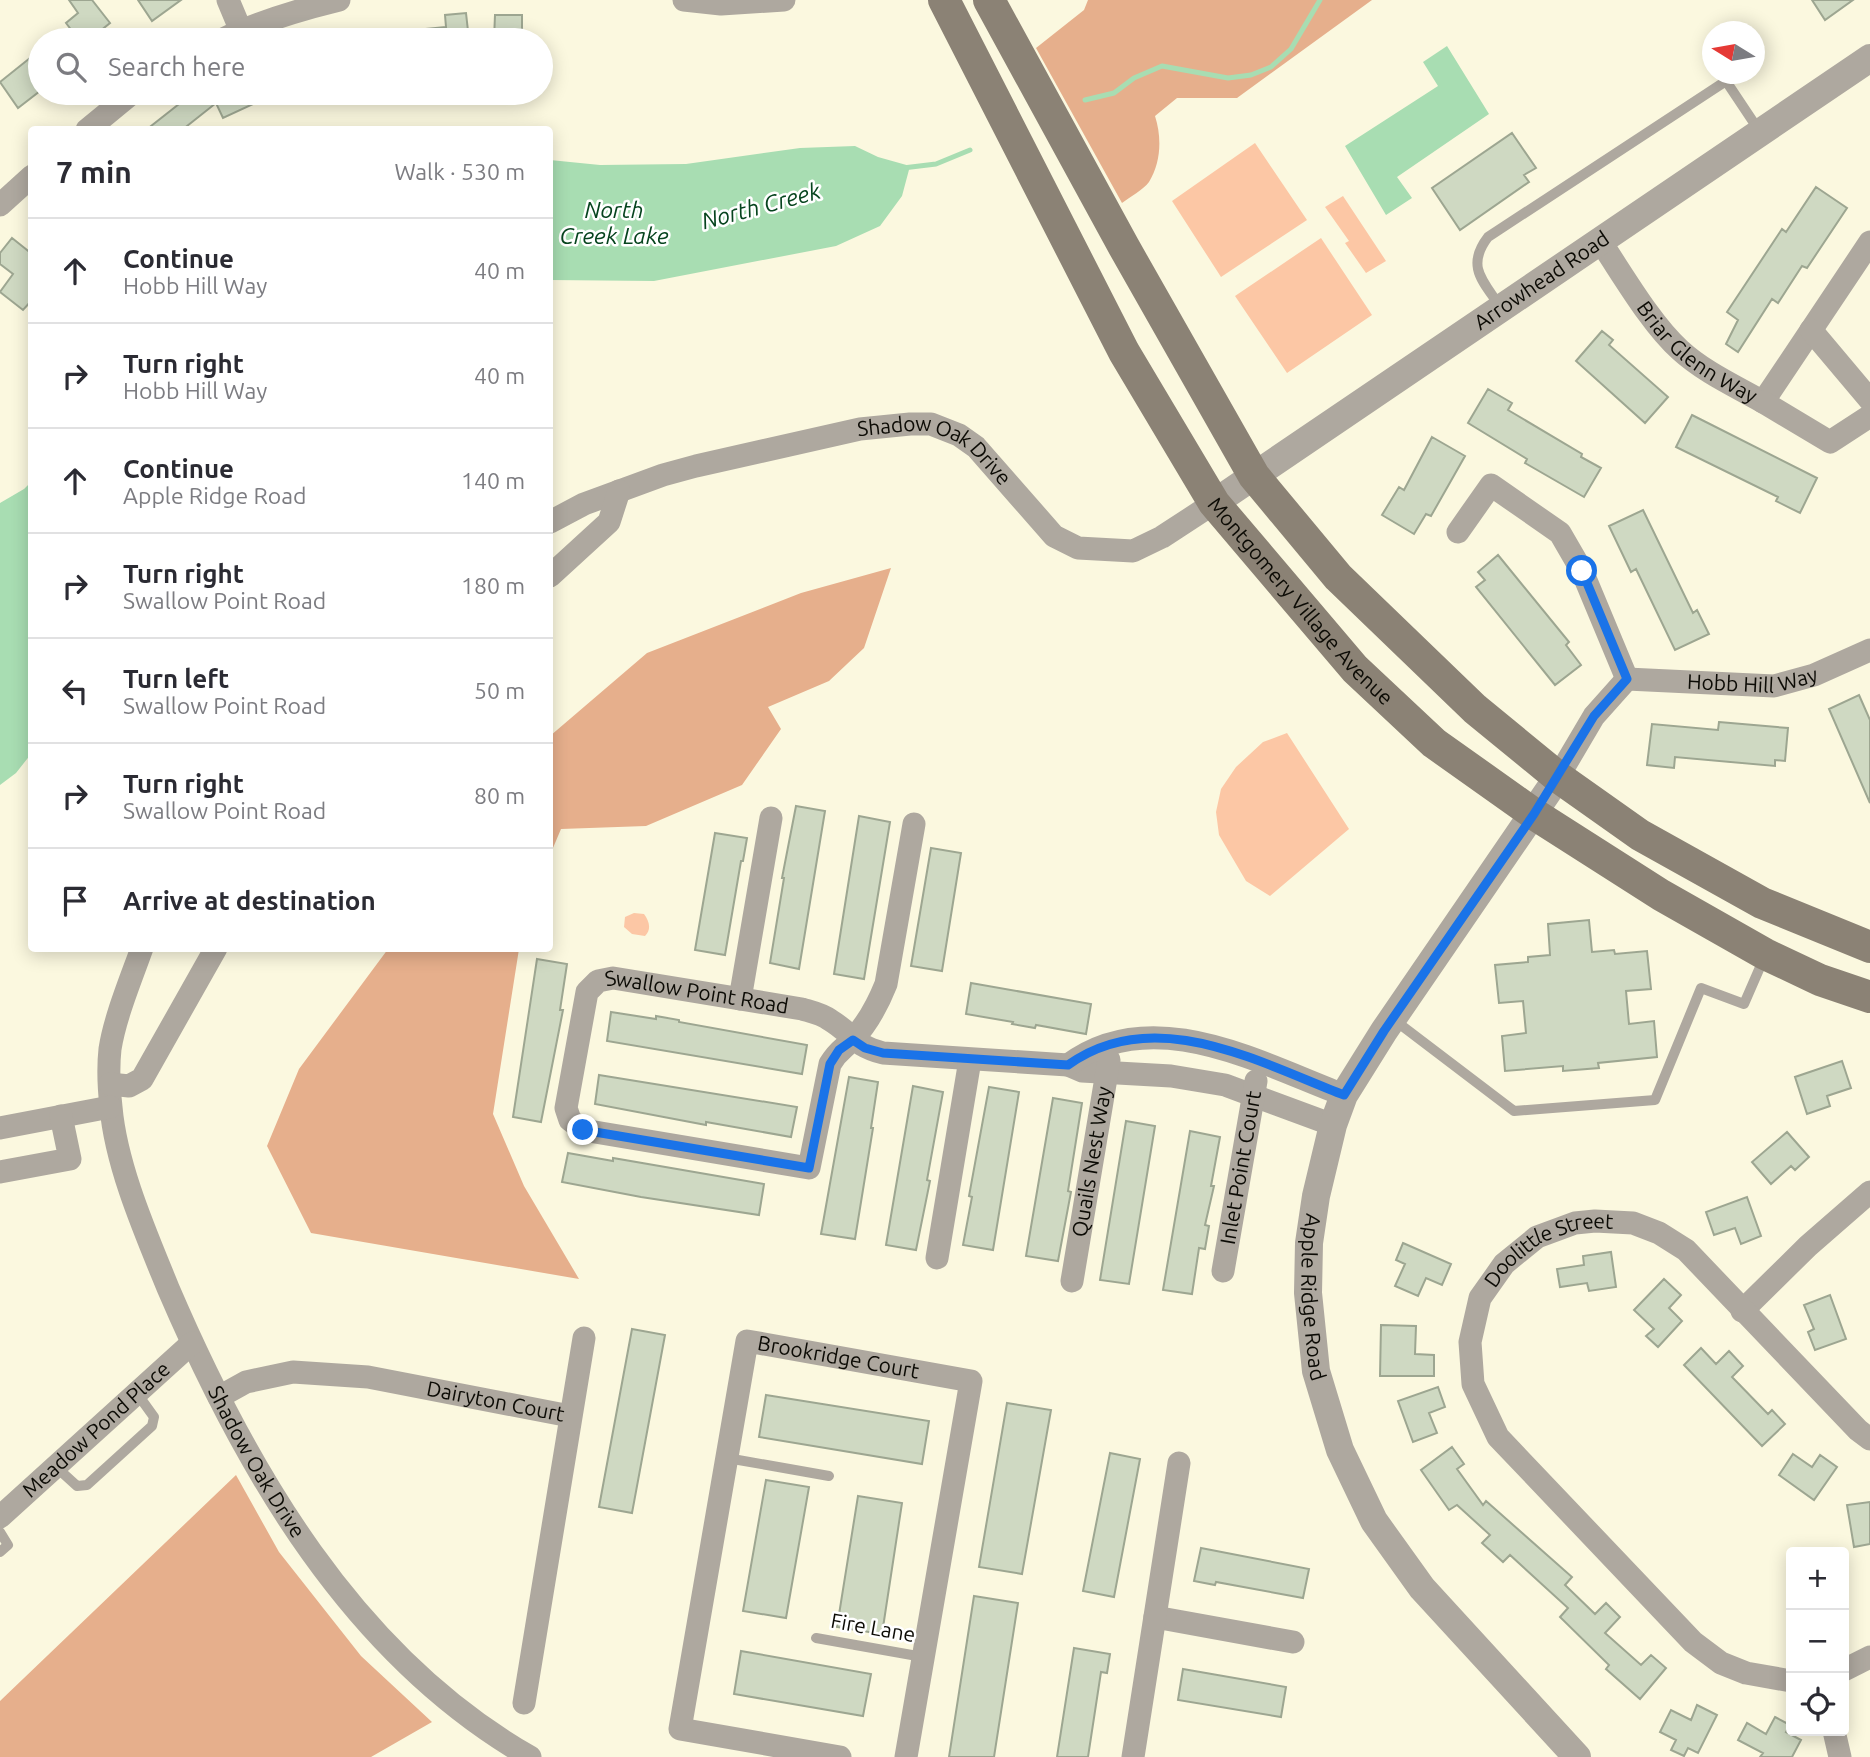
<!DOCTYPE html>
<html lang="en">
<head>
<meta charset="utf-8">
<style>
	:root { --surface:#fff; --page:#f2f2f3; --text:#2b2b33; --muted:#7c7c81; --line:#e1e1e2 }
	body { margin:0; font-family:Ubuntu,sans-serif; background:var(--page); color:var(--text) }
	.controls { position:absolute; right:21px; bottom:21px; display:grid; overflow:hidden; border-radius:7px; box-shadow:0 4px 18px #0003 }
	.controls button { width:63px; height:63px; display:grid; place-items:center; padding:0; border:0; border-bottom:2px solid var(--line); background:var(--surface); color:var(--text); font:35px sans-serif }
	.compass { position:absolute; left:1702px; top:21px; width:63px; height:63px; border-radius:50%; background:var(--surface); box-shadow:0 4px 18px #0003; rotate:281deg }
	.stop { position:absolute; width:21px; height:21px; margin:-16px; border:5px solid #1a73e8; border-radius:50%; background:#fff }
	.stop.end { background:#1a73e8; border-color:#fff; box-shadow:0 2px 7px #0008 }
	.list { margin:0; padding:0; list-style:none }
	h2 { display:flex; justify-content:space-between; align-items:center; height:91px; margin:0; padding:0 28px; font-size:30px }
	h2 small { font-size:23px; font-weight:400; color:var(--muted) }
	.list li { display:grid; grid-template-columns:46px 1fr auto; gap:21px; align-items:center; box-sizing:border-box; height:105px; padding:0 28px; border-top:2px solid var(--line) }
	.list b { display:block; font-size:26px; white-space:nowrap }
	.list p { margin:0; font-size:23px; white-space:nowrap; color:var(--muted) }
	.list em { font-size:23px; font-style:normal; color:var(--muted) }
	.icon { flex:none; width:38px; height:38px; fill:none; stroke:currentColor; stroke-width:2; stroke-linecap:round; stroke-linejoin:round }
	.map { position:relative; flex:none; width:1870px; height:1757px; overflow:hidden }
	.search { position:absolute; background:var(--surface); box-shadow:0 4px 18px #0003; left:28px; top:28px; width:525px; height:77px; display:flex; align-items:center; gap:18px; box-sizing:border-box; padding:0 24px; border-radius:38px; color:var(--muted); font-size:26px }
	.panel { position:absolute; background:var(--surface); box-shadow:0 4px 18px #0003; left:28px; top:126px; width:525px; height:826px; border-radius:7px }
	.map>svg:first-child { display:block }
</style>
</head>
<body>
<div class="map">
<svg width="1870" height="1757" viewBox="0 0 1870 1757">
	<rect width="100%" height="100%" fill="#fbf8df"/>
	<path fill="#fcc7a5" d="M 1255,143 L 1307,220 L 1221,277 L 1172,201 Z
		M 1343,196 L 1386,261 L 1366,273 L 1345,243 L 1349,241 L 1325,207 Z
		M 1321,238 L 1372,315 L 1287,373 L 1235,296 Z
		M 1287,733 L 1349,829 L 1270,896 L 1246,881 L 1219,835 L 1216,812 L 1221,789 L 1236,767 L 1263,742 Z
		M 634,913 L 644,914 C 649,921 652,929 645,936 L 632,934 L 624,927 L 625,917 Z"/>
	<path fill="#e6af8c" d="M 1088,0 L 1372,0 L 1237,98 L 1177,98 L 1155,116 C 1162,138 1161,162 1149,182 C 1143,190 1130,197 1122,203 L 1036,48 L 1084,10 Z
		M 891,568 L 864,648 L 829,681 L 768,707 L 781,729 L 742,785 L 646,826 L 561,829 L 550,855 L 550,736 L 647,653 L 801,593 Z
		M 388,949 L 519,949 L 493,1114 L 524,1186 L 579,1279 L 311,1233 L 267,1146 L 299,1069 Z
		M 236,1475 L 279,1552 L 361,1656 L 432,1722 L 371,1757 L 0,1757 L 0,1701 Z"/>
	<path fill="#a8ddb2" d="M 1447,46 L 1489,114 L 1397,177 L 1412,198 L 1386,215 L 1345,146 L 1438,86 L 1423,62 Z
		M 855,146 L 878,157 L 910,166 L 902,196 L 880,226 L 836,246 L 654,281 L 550,280 L 550,160 L 600,165 L 686,164 L 800,148 Z
		M 31,482 L 31,754 L 16,773 L 0,785 L 0,503 L 24,489 Z"/>
	<g fill="none" stroke-linecap="round" stroke-linejoin="round">
		<path stroke="#a8ddb2" stroke-width="5" d="M 1085,100 L 1114,93 L 1134,78 L 1162,66 L 1228,78 L 1251,75 L 1271,67 L 1291,49 L 1320,0
			M 903,168 L 936,164 L 970,150"/>
	</g>
	<path fill="#cfd9c2" stroke="#9da691" stroke-width="2" d="M 69,0 L 92,0 L 110,23 L 89,40 L 79,40 L 66,23 L 78,13 Z
		M 138,0 L 181,0 L 152,21 Z
		M 1812,0 L 1853,0 L 1825,20 Z
		M 466,13 L 469,40 L 416,40 L 416,30 L 446,27 L 445,15 Z
		M 495,15 L 522,15 L 522,40 L 494,40 Z
		M 40,50 L 40,91 L 18,108 L 0,82 Z
		M 193,93 L 277,93 L 223,118 L 216,103 L 182,130 L 146,130 Z
		M 1512,133 L 1536,168 L 1524,175 L 1529,182 L 1460,230 L 1432,188 Z
		M 1816,187 L 1847,208 L 1807,268 L 1802,266 L 1778,303 L 1772,299 L 1738,352 L 1726,344 L 1738,320 L 1727,312 L 1782,229 L 1786,232 Z
		M 12,238 L 32,254 L 32,300 L 23,310 L 0,292 L 13,274 L 0,264 L 0,253 Z
		M 1602,331 L 1613,340 L 1609,345 L 1668,397 L 1645,423 L 1576,361 Z
		M 1488,389 L 1512,403 L 1508,410 L 1582,454 L 1581,457 L 1601,468 L 1584,497 L 1525,463 L 1527,459 L 1468,423 Z
		M 1692,415 L 1817,478 L 1800,513 L 1776,501 L 1778,497 L 1676,447 Z
		M 1432,437 L 1465,456 L 1431,516 L 1426,514 L 1414,534 L 1382,515 L 1399,487 L 1404,490 Z
		M 1643,510 L 1693,613 L 1697,610 L 1709,634 L 1675,650 L 1636,569 L 1631,572 L 1609,526 Z
		M 1498,555 L 1569,642 L 1566,645 L 1581,665 L 1555,685 L 1476,587 L 1485,580 L 1478,572 Z
		M 1859,695 L 1870,720 L 1870,803 L 1829,709 Z
		M 1719,722 L 1788,728 L 1785,761 L 1775,760 L 1775,766 L 1675,757 L 1674,768 L 1647,765 L 1652,724 L 1718,730 Z
		M 796,806 L 825,811 L 799,969 L 770,963 L 784,878 L 782,878 Z
		M 859,816 L 890,822 L 864,979 L 834,974 Z
		M 715,833 L 747,838 L 743,861 L 741,861 L 725,955 L 695,950 Z
		M 931,848 L 961,853 L 942,971 L 911,966 Z
		M 1589,920 L 1592,952 L 1614,950 L 1615,954 L 1647,951 L 1651,989 L 1626,991 L 1629,1024 L 1654,1021 L 1657,1057 L 1598,1063 L 1599,1068 L 1563,1071 L 1563,1066 L 1505,1071 L 1502,1036 L 1526,1033 L 1523,1001 L 1499,1003 L 1495,965 L 1528,962 L 1528,957 L 1550,955 L 1548,924 Z
		M 537,959 L 567,964 L 560,1010 L 563,1010 L 541,1122 L 513,1117 Z
		M 971,983 L 1091,1004 L 1086,1034 L 1036,1025 L 1035,1028 L 1012,1024 L 1013,1022 L 966,1014 Z
		M 611,1012 L 656,1019 L 656,1016 L 679,1020 L 679,1022 L 807,1045 L 802,1074 L 607,1041 Z
		M 1842,1061 L 1851,1088 L 1827,1096 L 1830,1106 L 1807,1114 L 1795,1077 Z
		M 599,1075 L 797,1107 L 791,1137 L 706,1122 L 706,1125 L 595,1104 Z
		M 849,1077 L 878,1082 L 871,1128 L 873,1128 L 855,1239 L 821,1234 Z
		M 913,1086 L 943,1092 L 927,1180 L 930,1181 L 916,1250 L 886,1245 Z
		M 989,1087 L 1019,1092 L 993,1250 L 963,1245 L 972,1197 L 969,1196 Z
		M 1053,1098 L 1082,1103 L 1068,1191 L 1071,1192 L 1058,1261 L 1026,1256 Z
		M 1126,1121 L 1155,1126 L 1129,1284 L 1100,1280 Z
		M 1190,1131 L 1220,1137 L 1211,1186 L 1214,1186 L 1205,1225 L 1209,1226 L 1205,1249 L 1199,1248 L 1192,1294 L 1163,1290 Z
		M 1787,1132 L 1809,1157 L 1795,1170 L 1791,1166 L 1771,1184 L 1752,1162 Z
		M 568,1153 L 613,1161 L 613,1158 L 764,1184 L 759,1215 L 641,1197 L 562,1182 Z
		M 1747,1197 L 1761,1236 L 1741,1244 L 1735,1228 L 1714,1235 L 1706,1212 Z
		M 1403,1243 L 1451,1264 L 1442,1285 L 1426,1278 L 1418,1296 L 1395,1286 L 1405,1264 L 1396,1260 Z
		M 1611,1252 L 1616,1287 L 1589,1291 L 1587,1283 L 1560,1287 L 1557,1269 L 1584,1265 L 1583,1256 Z
		M 1664,1279 L 1681,1295 L 1669,1308 L 1682,1321 L 1658,1347 L 1646,1336 L 1654,1329 L 1634,1310 Z
		M 1830,1295 L 1846,1339 L 1815,1350 L 1808,1332 L 1814,1329 L 1804,1305 Z
		M 1381,1325 L 1416,1326 L 1415,1354 L 1434,1355 L 1434,1376 L 1380,1376 Z
		M 632,1329 L 665,1335 L 632,1513 L 599,1507 Z
		M 1701,1348 L 1716,1364 L 1729,1351 L 1743,1366 L 1732,1377 L 1768,1414 L 1772,1410 L 1785,1424 L 1762,1446 L 1684,1365 Z
		M 1438,1387 L 1445,1407 L 1429,1413 L 1437,1433 L 1413,1442 L 1398,1401 Z
		M 766,1395 L 929,1421 L 922,1464 L 759,1437 Z
		M 1007,1403 L 1051,1410 L 1022,1574 L 979,1567 Z
		M 1452,1447 L 1464,1464 L 1457,1469 L 1483,1505 L 1486,1501 L 1572,1577 L 1565,1585 L 1595,1614 L 1606,1603 L 1620,1617 L 1605,1633 L 1641,1665 L 1651,1655 L 1666,1668 L 1640,1699 L 1606,1669 L 1609,1665 L 1560,1617 L 1568,1608 L 1510,1555 L 1503,1562 L 1482,1543 L 1490,1535 L 1457,1505 L 1449,1510 L 1421,1470 Z
		M 1110,1453 L 1140,1459 L 1114,1597 L 1083,1591 Z
		M 1793,1454 L 1812,1467 L 1820,1455 L 1837,1467 L 1814,1500 L 1779,1475 Z
		M 766,1480 L 809,1487 L 786,1618 L 743,1611 Z
		M 858,1496 L 902,1503 L 882,1634 L 837,1627 Z
		M 1870,1502 L 1870,1544 L 1854,1547 L 1847,1505 Z
		M 1201,1548 L 1309,1569 L 1303,1598 L 1216,1582 L 1215,1585 L 1194,1581 Z
		M 974,1596 L 1018,1603 L 994,1757 L 949,1757 Z
		M 1074,1648 L 1110,1654 L 1107,1673 L 1101,1672 L 1088,1757 L 1057,1757 Z
		M 741,1651 L 871,1674 L 863,1716 L 734,1694 Z
		M 1183,1669 L 1286,1687 L 1281,1717 L 1178,1700 Z
		M 1697,1705 L 1717,1715 L 1698,1753 L 1688,1748 L 1684,1756 L 1671,1750 L 1676,1740 L 1660,1732 L 1671,1710 L 1691,1720 Z
		M 1775,1717 L 1790,1725 L 1786,1732 L 1801,1740 L 1792,1757 L 1760,1757 L 1763,1753 L 1738,1740 L 1747,1723 L 1766,1734 Z"/>
	<g fill="none" stroke-linecap="round" stroke-linejoin="round">
		<path stroke="#aea89f" stroke-width="10" d="M 1501,308 C 1484,282 1465,267 1488,237 L 1726,81 L 1760,132
			M 1393,1019 L 1514,1111 L 1655,1100 L 1701,988 L 1744,1004 L 1764,958
			M 727,1458 L 829,1476
			M 55,1466 L 77,1486 L 87,1485 L 152,1426 L 154,1417 L 136,1392
			M 0,1532 L 8,1545 L 0,1552
			M 816,1638 L 923,1657"/>
		<g stroke="#aea89f" stroke-width="23">
			<path d="M 228,0 L 241,31"/>
			<path d="M 684,0 L 721,4 L 784,0"/>
			<path d="M 221,40 C 258,22 298,10 339,0"/>
			<path d="M 87,130 L 132,93"/>
			<path d="M 0,205 L 32,176"/>
			<path id="s1" d="M 1600,241 C 1623,275 1651,324 1680,350 C 1704,372 1735,386 1763,402 L 1870,242"/>
			<path d="M 1811,330 L 1870,400"/>
			<path d="M 1763,402 L 1830,442 L 1870,416"/>
			<path id="s2" d="M 550,522 L 584,504 L 663,475 L 696,466 L 860,429 L 910,424 L 931,424 L 959,435 L 976,447 L 1054,536 L 1078,548 L 1133,551 L 1162,537 L 1214,503"/>
			<path d="M 1458,532 L 1491,485 L 1560,533 L 1582,571 L 1627,679"/>
			<path d="M 550,576 L 609,522 L 619,491"/>
			<path id="s3" d="M 1627,679 L 1774,686 L 1814,675 L 1870,650"/>
			<path d="M 1558,777 L 1594,716 L 1627,679"/>
			<path id="s4" d="M 914,824 L 886,984 C 878,1004 868,1023 853,1039 C 843,1050 839,1049 830,1064 L 809,1168 L 583,1130 L 570,1120 L 566,1108 L 587,992 L 598,981 L 613,978 L 802,1009 C 812,1012 822,1014 830,1020 C 853,1034 853,1045 883,1053 L 1068,1065 L 1082,1071 L 1171,1076 L 1225,1085 L 1333,1125"/>
			<path id="s5" d="M 142,948 C 131,979 115,1017 110,1049 C 108,1067 109,1089 111,1107 C 116,1166 146,1234 168,1288 C 246,1470 353,1656 530,1757"/>
			<path d="M 740,999 L 771,818"/>
			<path d="M 1068,1065 C 1152,1002 1259,1063 1344,1095"/>
			<path d="M 110,1084 L 129,1086 L 142,1079 L 216,948"/>
			<path d="M 0,1128 L 110,1107"/>
			<path d="M 0,1172 L 70,1159 L 61,1116"/>
			<path d="M 937,1258 L 970,1060"/>
			<path id="s6" d="M 1223,1271 L 1256,1081"/>
			<path id="s7" d="M 1072,1281 L 1109,1060"/>
			<path d="M 1742,1311 L 1808,1246 L 1870,1192"/>
			<path id="s8" d="M 219,1397 L 246,1382 L 293,1372 L 368,1377 L 570,1416"/>
			<path id="s9" d="M 0,1517 L 192,1343"/>
			<path d="M 1155,1617 L 1293,1642"/>
			<path d="M 1844,1670 L 1870,1657"/>
			<path id="s10" d="M 1791,1681 L 1746,1673 L 1721,1663 L 1693,1642 L 1498,1437 L 1473,1384 L 1470,1342 L 1480,1298 L 1504,1264 L 1537,1237 L 1575,1223 L 1595,1221 L 1633,1223 L 1659,1233 L 1686,1250 L 1858,1430 L 1870,1439"/>
			<path d="M 524,1703 L 584,1338"/>
			<path d="M 1834,1731 L 1840,1757"/>
			<path id="s11" d="M 840,1757 L 680,1729 L 747,1341 L 971,1381 L 906,1757"/>
			<path d="M 1133,1757 L 1179,1463"/>
		</g>
		<g stroke="#aea89f" stroke-width="28">
			<path id="s12" d="M 1214,503 L 1870,58"/>
			<path id="s13" d="M 1558,777 L 1384,1031 L 1344,1095 L 1333,1125 L 1316,1196 L 1309,1243 L 1308,1293 L 1316,1371 L 1340,1450 L 1374,1521 L 1422,1588 L 1577,1757"/>
		</g>
		<g stroke="#8b8275" stroke-width="32">
			<path id="s14" d="M 944,0 L 1124,352 L 1214,503 L 1355,669 L 1434,743 L 1534,814 L 1661,895 L 1765,954 L 1820,980 L 1870,997"/>
			<path d="M 989,0 L 1124,247 L 1254,476 L 1338,577 L 1475,709 L 1558,777 L 1640,835 L 1762,903 L 1870,947"/>
		</g>
	</g>
	<g fill="none" stroke-linecap="round" stroke-linejoin="round">
		<path stroke="#1a73e8" stroke-width="9" d="M 583,1130 L 809,1168 L 830,1064 L 839,1050 L 853,1040 L 865,1048 L 883,1053 L 1068,1065 C 1154,1003 1258,1062 1344,1095 L 1384,1031 L 1534,814 L 1594,716 L 1627,679 L 1582,571"/>
	</g>
	<g text-anchor="middle" stroke-width="5" stroke-linejoin="round" paint-order="stroke">
		<g font-size="21" fill="#0c0b05" stroke="#fff">
			<text dy="7" stroke="none"><textPath href="#s12" startOffset="396">Arrowhead Road</textPath></text>
			<text dy="7" stroke="none"><textPath href="#s1" startOffset="150">Briar Glenn Way</textPath></text>
			<text dy="7" stroke="none"><textPath href="#s2" startOffset="408">Shadow Oak Drive</textPath></text>
			<text dy="7" stroke="none"><textPath href="#s14" startOffset="702">Montgomery Village Avenue</textPath></text>
			<text dy="7" stroke="none"><textPath href="#s3" startOffset="126">Hobb Hill Way</textPath></text>
			<text dy="7" stroke="none"><textPath href="#s4" startOffset="859">Swallow Point Road</textPath></text>
			<text dy="7" stroke="none"><textPath href="#s7" startOffset="121">Quails Nest Way</textPath></text>
			<text dy="7" stroke="none"><textPath href="#s6" startOffset="105">Inlet Point Court</textPath></text>
			<text dy="7" stroke="none"><textPath href="#s10" startOffset="626">Doolittle Street</textPath></text>
			<text dy="7" stroke="none"><textPath href="#s13" startOffset="590">Apple Ridge Road</textPath></text>
			<text dy="7" stroke="none"><textPath href="#s11" startOffset="649">Brookridge Court</textPath></text>
			<text dy="7" stroke="none"><textPath href="#s8" startOffset="284">Dairyton Court</textPath></text>
			<text dy="7" stroke="none"><textPath href="#s9" startOffset="130">Meadow Pond Place</textPath></text>
			<text dy="7" stroke="none"><textPath href="#s5" startOffset="550">Shadow Oak Drive</textPath></text>
			<text transform="translate(873 1628) rotate(10)" y="7">Fire Lane</text>
		</g>
		<g font-size="23" font-style="italic" fill="#06441e" stroke="#fff">
			<text transform="translate(761 206) rotate(-15)" y="8">North Creek</text>
			<text x="614" y="218">North<tspan x="614" dy="26">Creek Lake</tspan></text>
		</g>
	</g>
</svg>
<div class="controls">
<button>+</button>
<button>−</button>
<button><svg class="icon" aria-label="locate" viewBox="0 0 24 24"><circle cx="12" cy="12" r="6"/><path d="M12 2v4M12 18v4M2 12h4M18 12h4"/></svg></button>
</div>
<svg class="compass" viewBox="-18 -18 36 36"><path d="M0-13l5 13h-10z" fill="#e53935"/><path d="M0 13l5-13h-10z" fill="#7c7c81"/></svg>
<div class="stop" style="left:1582px;top:571px"></div>
<div class="stop end" style="left:583px;top:1130px"></div>
<div class="search"><svg class="icon" aria-label="search" viewBox="0 0 24 24"><circle cx="10" cy="10" r="6"/><path d="M15 15l6 6"/></svg>Search here</div>
<section class="panel">
<h2>7 min<small>Walk · 530 m</small></h2>
<ul class="list">
<li><svg class="icon" aria-label="ahead" viewBox="0 0 24 24"><path d="M12 20V5M6 11l6-6 6 6"/></svg><div><b>Continue</b><p>Hobb Hill Way</p></div><em>40 m</em></li>
<li><svg class="icon" aria-label="right" viewBox="0 0 24 24"><path d="M7 20v-9h11M14 6l5 5-5 5"/></svg><div><b>Turn right</b><p>Hobb Hill Way</p></div><em>40 m</em></li>
<li><svg class="icon" aria-label="ahead" viewBox="0 0 24 24"><path d="M12 20V5M6 11l6-6 6 6"/></svg><div><b>Continue</b><p>Apple Ridge Road</p></div><em>140 m</em></li>
<li><svg class="icon" aria-label="right" viewBox="0 0 24 24"><path d="M7 20v-9h11M14 6l5 5-5 5"/></svg><div><b>Turn right</b><p>Swallow Point Road</p></div><em>180 m</em></li>
<li><svg class="icon" aria-label="left" viewBox="0 0 24 24"><path d="M17 20v-9H6M10 6l-5 5 5 5"/></svg><div><b>Turn left</b><p>Swallow Point Road</p></div><em>50 m</em></li>
<li><svg class="icon" aria-label="right" viewBox="0 0 24 24"><path d="M7 20v-9h11M14 6l5 5-5 5"/></svg><div><b>Turn right</b><p>Swallow Point Road</p></div><em>80 m</em></li>
<li><svg class="icon" aria-label="arrive" viewBox="0 0 24 24"><path d="M6 21V4h12l-3 4 3 4H6"/></svg><div><b>Arrive at destination</b></div></li>
</ul>
</section>
</div>
</body>
</html>
